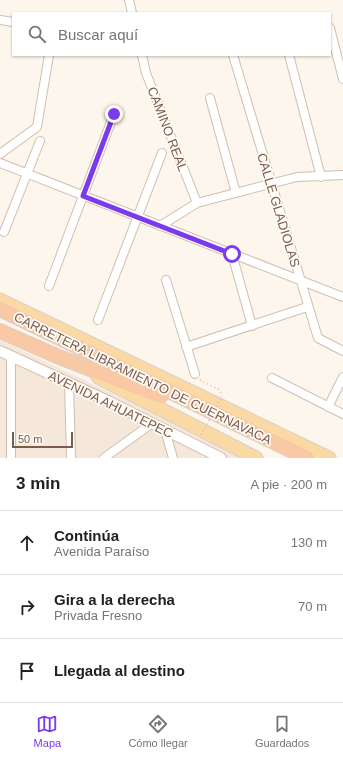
<!DOCTYPE html>
<html lang="es">
<head>
<meta charset="utf-8">
<style>
	:root { --surface:#fff; --page:#f6f6f6; --text:#202124; --muted:#757577; --line:#e0e0e0; --accent:#7c3aed }
	body { margin:0; font-family:Helvetica,sans-serif; background:var(--page); color:var(--text) }
	.scale { position:absolute; left:12px; bottom:10px; width:61px; box-sizing:border-box; padding-left:4px; border:2px solid #7a5c4d; border-top:0; font-size:11px; line-height:14px; white-space:nowrap; color:#7a5c4d; -webkit-text-stroke:3px #fffaf3; paint-order:stroke }
	.stop { position:absolute; width:12px; height:12px; margin:-9px; border:3px solid #7c3aed; border-radius:50%; background:#fff }
	.stop.end { background:#7c3aed; border-color:#fff; box-shadow:0 1px 4px #0008 }
	.list { margin:0; padding:0; list-style:none }
	h2 { display:flex; justify-content:space-between; align-items:center; height:52px; margin:0; padding:0 16px; font-size:17px }
	h2 small { font-size:13px; font-weight:400; color:var(--muted) }
	.list li { display:grid; grid-template-columns:26px 1fr auto; gap:12px; align-items:center; box-sizing:border-box; height:64px; padding:0 16px; border-top:1px solid var(--line) }
	.list b { display:block; font-size:15px; white-space:nowrap }
	.list p { margin:0; font-size:13px; white-space:nowrap; color:var(--muted) }
	.list em { font-size:13px; font-style:normal; color:var(--muted) }
	.icon { flex:none; width:22px; height:22px; fill:none; stroke:currentColor; stroke-width:2; stroke-linecap:round; stroke-linejoin:round }
	.map { position:relative; flex:none; width:343px; height:458px; overflow:hidden }
	.search { position:absolute; background:var(--surface); box-shadow:0 1px 3px #0004; left:12px; right:12px; top:12px; height:44px; display:flex; align-items:center; gap:10px; box-sizing:border-box; padding:0 14px; border-radius:0px; color:var(--muted); font-size:15px }
	.sheet { height:244px; background:var(--surface) }
	nav { display:flex; justify-content:space-around; align-items:center; box-sizing:border-box; height:56px; border-top:1px solid var(--line); background:var(--surface); font-size:11px; color:var(--muted) }
	nav a { display:grid; justify-items:center; gap:2px }
	nav .on { color:var(--accent) }
	.map>svg:first-child { display:block }
</style>
</head>
<body>
<div class="map">
<svg width="343" height="458" viewBox="0 0 343 458">
	<rect width="100%" height="100%" fill="#fdf6ec"/>
	<path fill="#f5e8da" d="M 0,340 L 215,442 L 248,458 L 0,458 Z"/>
	<g fill="none" stroke-linecap="round" stroke-linejoin="round">
		<g stroke="#d1beb0" stroke-width="10">
			<path id="minor" d="M 129,0 L 132,13
				M 0,20 L 13,22
				M 330,28 L 343,79
				M 142,55 L 146,73 L 197,203
				M 233,55 L 318,338 L 343,351
				M 289,55 L 321,177
				M 210,98 L 236,193
				M 0,154 L 37,127 L 49,55
				M 0,163 L 343,297
				M 160,226 L 197,203 L 297,177 L 343,175
				M 4,232 L 40,141
				M 232,254 L 252,326
				M 166,280 L 195,374
				M 49,286 L 114,114
				M 98,320 L 162,153
				M 186,347 L 307,307
				M 272,378 L 343,414
				M 69,384 L 71,458
				M 328,407 L 343,377
				M 165,430 L 173,458
				M 11,458 L 11,356
				M 104,458 L 151,424"/>
		</g>
		<g stroke="#d1beb0" stroke-width="12">
			<path id="tertiary" d="M 0,351 L 108,401 L 221,458"/>
		</g>
		<g stroke="#dad1cd" stroke-width="15">
			<path id="primary" d="M 0,300 L 329,458
				M 98,377 L 256,458"/>
		</g>
		<g stroke="#dad1cd" stroke-width="16">
			<path id="trunk" d="M 0,309 L 307,458
				M 0,331 L 59,357 L 161,396"/>
		</g>
		<path stroke="#d9b8a5" stroke-width="1.5" stroke-dasharray="1 3" stroke-linecap="butt" d="M 200,380 L 218,389 L 222,394"/>
		<use href="#minor" stroke="#fff" stroke-width="8"/>
		<use href="#tertiary" stroke="#fff" stroke-width="10"/>
		<use href="#primary" stroke="#fbd9a5" stroke-width="13"/>
		<use href="#trunk" stroke="#f9c8a4" stroke-width="14"/>
		<path stroke="#d9b8a5" stroke-width="1.5" stroke-dasharray="1 3" stroke-linecap="butt" d="M 201,435 L 222,396"/>
	</g>
	<g fill="none" stroke-linecap="round" stroke-linejoin="round">
		<path stroke="#7c3aed" stroke-width="5" d="M 114,114 L 83,196 L 232,254"/>
	</g>
	<g text-anchor="middle" stroke-width="3.5" stroke-linejoin="round" paint-order="stroke">
		<g font-size="13" fill="#7a5c4d" stroke="#fffaf3">
			<text transform="translate(168 129) rotate(69)" y="5">CAMINO REAL</text>
			<text transform="translate(279 210) rotate(73)" y="5">CALLE GLADIOLAS</text>
			<text transform="translate(143 378) rotate(26)" y="5">CARRETERA LIBRAMIENTO DE CUERNAVACA</text>
			<text transform="translate(111 404) rotate(26)" y="5">AVENIDA AHUATEPEC</text>
		</g>
	</g>
</svg>
<div class="scale">50 m</div>
<div class="stop" style="left:232px;top:254px"></div>
<div class="stop end" style="left:114px;top:114px"></div>
<div class="search"><svg class="icon" aria-label="search" viewBox="0 0 24 24"><circle cx="10" cy="10" r="6"/><path d="M15 15l6 6"/></svg>Buscar aquí</div>
</div>
<section class="sheet">
<h2>3 min<small>A pie · 200 m</small></h2>
<ul class="list">
<li><svg class="icon" aria-label="ahead" viewBox="0 0 24 24"><path d="M12 20V5M6 11l6-6 6 6"/></svg><div><b>Continúa</b><p>Avenida Paraíso</p></div><em>130 m</em></li>
<li><svg class="icon" aria-label="right" viewBox="0 0 24 24"><path d="M7 20v-9h11M14 6l5 5-5 5"/></svg><div><b>Gira a la derecha</b><p>Privada Fresno</p></div><em>70 m</em></li>
<li><svg class="icon" aria-label="arrive" viewBox="0 0 24 24"><path d="M6 21V4h12l-3 4 3 4H6"/></svg><div><b>Llegada al destino</b></div></li>
</ul>
</section>
<nav>
<a class="on"><svg class="icon" aria-label="map" viewBox="0 0 24 24"><path d="M3 6l6-2 6 2 6-2v14l-6 2-6-2-6 2zM9 4v14M15 6v14"/></svg>Mapa</a>
<a><svg class="icon" aria-label="directions" viewBox="0 0 24 24"><path d="M12 3l9 9-9 9-9-9zM9 14v-3h6M13 9l2 2-2 2"/></svg>Cómo llegar</a>
<a><svg class="icon" aria-label="saved" viewBox="0 0 24 24"><path d="M7 4h10v16l-5-4-5 4z"/></svg>Guardados</a>
</nav>
</body>
</html>
